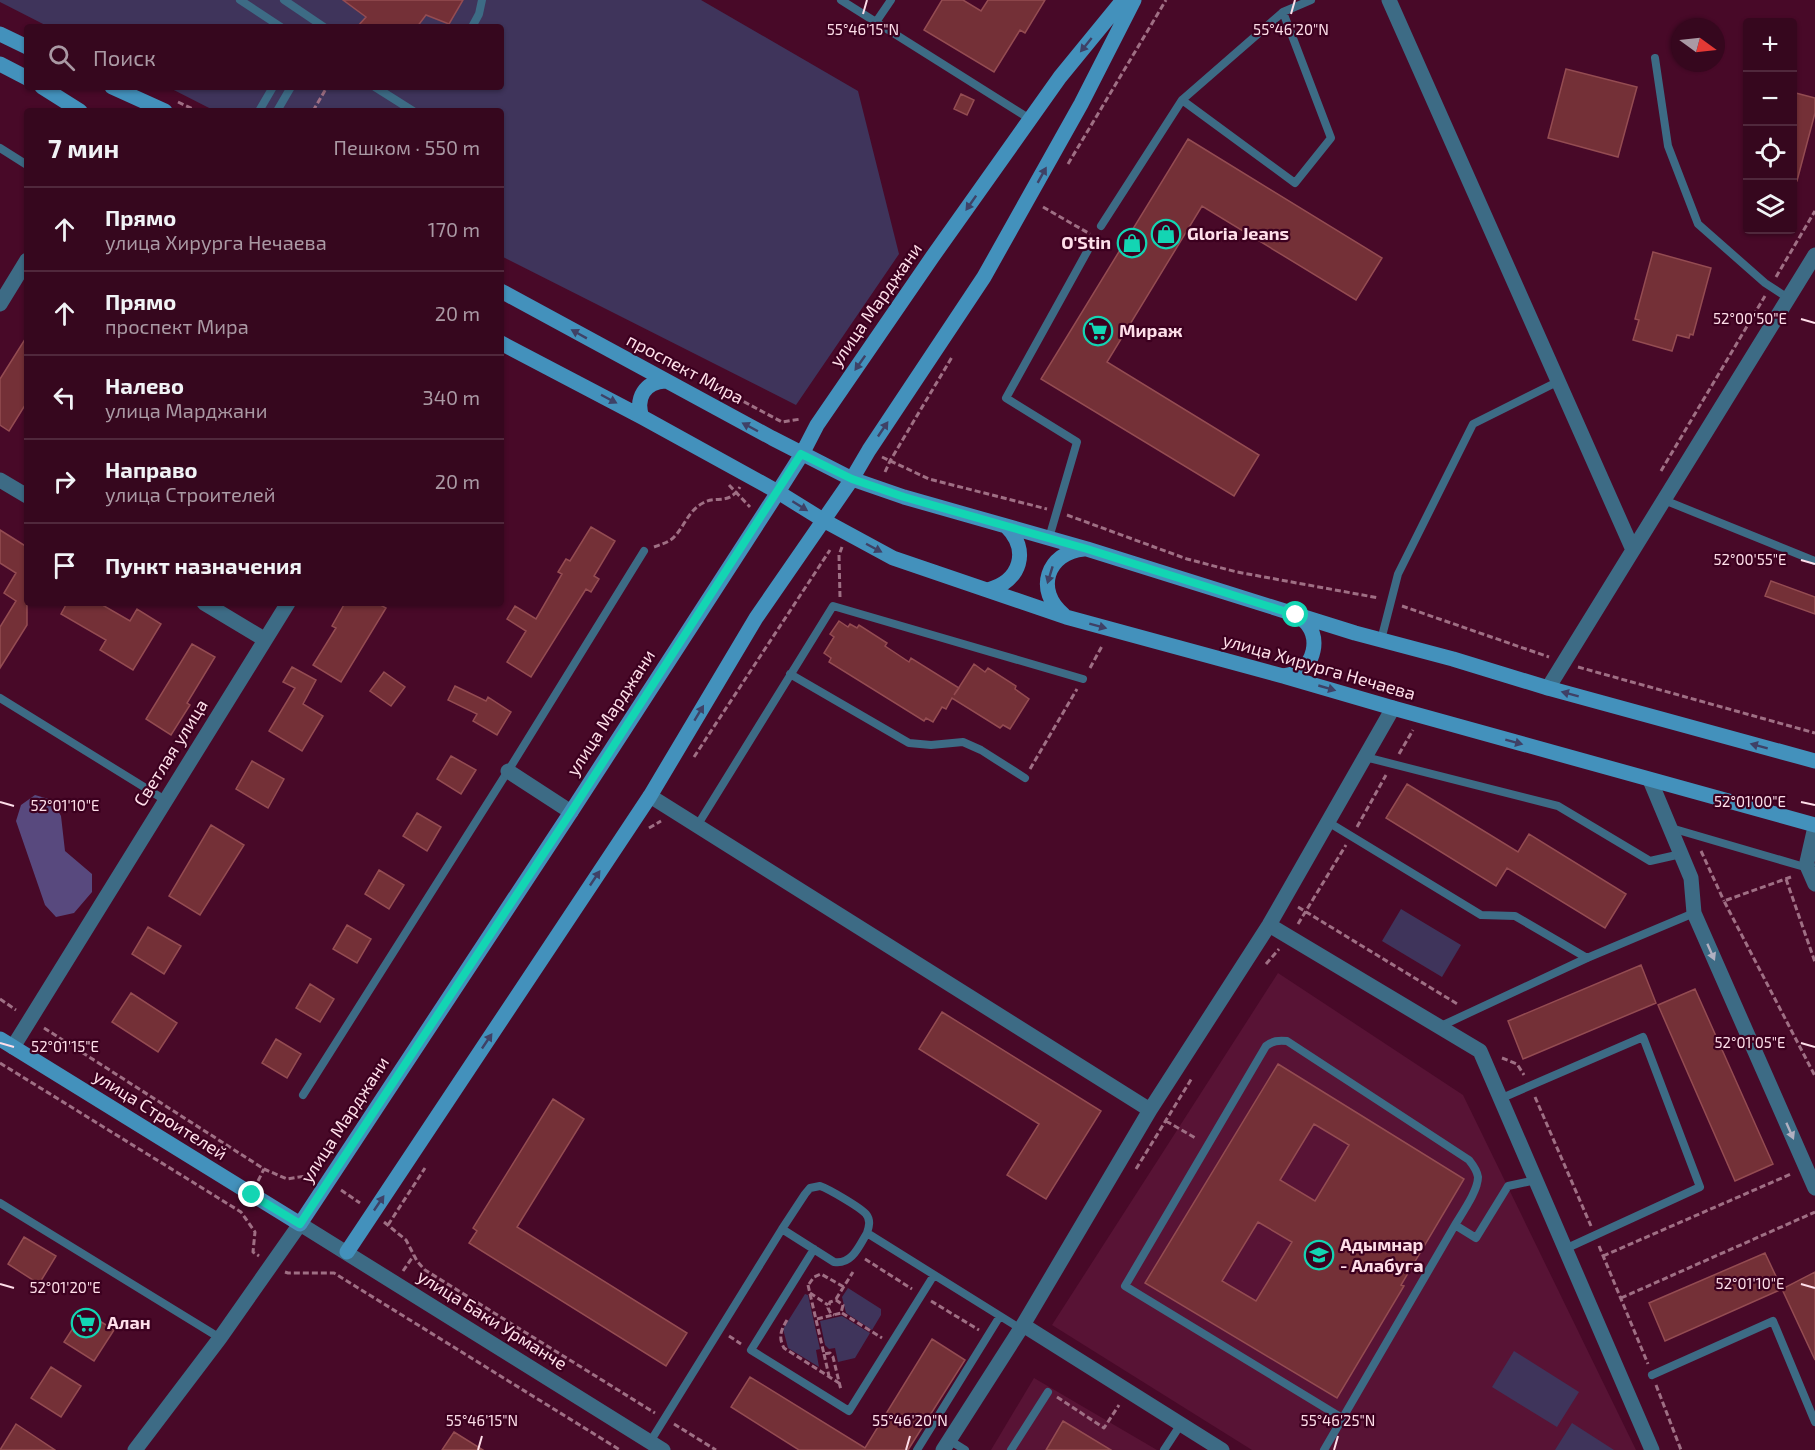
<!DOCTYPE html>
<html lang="ru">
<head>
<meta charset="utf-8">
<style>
	:root { --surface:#36071e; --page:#41152b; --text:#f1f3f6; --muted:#aa99a4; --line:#50283c }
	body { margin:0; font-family:"Exo 2",sans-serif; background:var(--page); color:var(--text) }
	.controls { position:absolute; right:18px; top:18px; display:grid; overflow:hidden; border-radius:6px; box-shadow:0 2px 4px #0004 }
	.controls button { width:54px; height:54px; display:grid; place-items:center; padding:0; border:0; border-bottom:2px solid var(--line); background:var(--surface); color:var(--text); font:30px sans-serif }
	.compass { position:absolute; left:1671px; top:18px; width:54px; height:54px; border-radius:50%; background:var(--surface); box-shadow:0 2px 4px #0004; rotate:105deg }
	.stop { position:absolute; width:18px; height:18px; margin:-14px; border:4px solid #13d5b3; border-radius:50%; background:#fff }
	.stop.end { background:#13d5b3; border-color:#fff; box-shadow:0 2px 6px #0008 }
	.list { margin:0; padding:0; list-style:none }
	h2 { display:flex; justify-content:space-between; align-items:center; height:78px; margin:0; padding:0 24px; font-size:26px }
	h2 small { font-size:20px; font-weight:400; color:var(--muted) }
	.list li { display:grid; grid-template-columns:39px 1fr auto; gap:18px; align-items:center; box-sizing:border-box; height:84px; padding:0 24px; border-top:2px solid var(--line) }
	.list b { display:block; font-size:22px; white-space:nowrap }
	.list p { margin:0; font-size:20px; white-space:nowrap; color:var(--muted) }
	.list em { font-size:20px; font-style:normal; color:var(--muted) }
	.icon { flex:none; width:33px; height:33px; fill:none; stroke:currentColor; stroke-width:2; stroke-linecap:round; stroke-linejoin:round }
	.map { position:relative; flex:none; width:1815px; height:1450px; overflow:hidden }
	.search { position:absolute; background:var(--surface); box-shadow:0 2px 4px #0004; left:24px; top:24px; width:480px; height:66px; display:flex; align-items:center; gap:15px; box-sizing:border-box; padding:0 21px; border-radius:6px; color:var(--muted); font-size:22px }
	.panel { position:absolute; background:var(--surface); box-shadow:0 2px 4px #0004; left:24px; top:108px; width:480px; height:498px; border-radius:6px }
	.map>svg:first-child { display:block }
</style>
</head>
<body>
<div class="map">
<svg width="1815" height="1450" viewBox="0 0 1815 1450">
	<rect width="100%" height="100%" fill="#480928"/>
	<path fill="#581335" d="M 1278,973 L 1463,1095 L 1636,1450 L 1252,1450 L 1052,1325 Z
		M 1034,1378 L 1157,1450 L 991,1450 Z"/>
	<path fill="#3f345b" d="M 0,0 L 701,0 L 858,91 L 899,254 L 796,405 L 501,256 L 501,111 L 215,111 L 168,87 L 501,87 L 501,27 L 49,27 L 0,2 Z
		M 1401,909 L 1461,945 L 1442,977 L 1382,941 Z
		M 848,1288 L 881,1309 L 881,1315 L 872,1330 L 846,1313 L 842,1297 Z
		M 805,1294 L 808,1295 L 820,1349 L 816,1350 L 819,1367 L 788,1348 L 783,1329 Z
		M 842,1316 L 870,1333 L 855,1358 L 838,1362 L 835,1348 L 829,1349 L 825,1345 L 820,1321 Z
		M 1514,1351 L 1579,1392 L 1557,1427 L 1492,1387 Z
		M 1572,1423 L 1614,1450 L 1555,1450 Z"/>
	<path fill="#58497e" d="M 35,795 L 52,800 L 61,816 L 65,851 L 92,874 L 92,892 L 74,913 L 56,917 L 45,905 L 16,821 L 21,805 Z"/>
	<path fill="#743037" stroke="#944c52" stroke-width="1.5" fill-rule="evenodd" d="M 343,0 L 463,0 L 449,24 L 426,15 L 417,27 L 357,27 L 366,17 Z
		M 942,0 L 963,0 L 981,11 L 988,0 L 1045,0 L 1025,33 L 1020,30 L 994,72 L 924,30 Z
		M 1566,69 L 1637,87 L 1618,157 L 1548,138 Z
		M 1792,92 L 1815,98 L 1815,113 L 1797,181 L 1792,180 Z
		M 961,94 L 974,100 L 967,115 L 954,109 Z
		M 1188,139 L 1382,258 L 1356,300 L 1202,206 L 1107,362 L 1259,455 L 1234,496 L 1041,379 Z
		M 1653,252 L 1711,268 L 1693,335 L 1690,334 L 1689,338 L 1677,335 L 1672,351 L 1633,340 L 1639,320 L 1635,319 Z
		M 27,336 L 27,402 L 9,431 L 0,425 L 0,379 Z
		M 591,527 L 615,541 L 594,576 L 599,579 L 591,592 L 586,589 L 531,677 L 507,662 L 526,631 L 507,619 L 515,606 L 536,619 L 562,574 L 558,572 L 566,559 L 570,561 Z
		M 0,530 L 27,547 L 27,625 L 0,668 L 0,627 L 16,601 L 4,593 L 16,573 L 0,563 Z
		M 1771,581 L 1815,597 L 1815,614 L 1765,596 Z
		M 67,603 L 99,603 L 130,621 L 137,609 L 161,624 L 133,670 L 100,650 L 106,640 L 61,614 Z
		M 345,603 L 377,603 L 386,608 L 341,682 L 313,665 L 336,628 L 332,626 Z
		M 839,621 L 848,627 L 850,624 L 857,628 L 859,625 L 887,643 L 885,646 L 909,662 L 911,658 L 959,688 L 954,695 L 974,664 L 985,672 L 988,668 L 1016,686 L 1015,689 L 1029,699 L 1010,729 L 1003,725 L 1000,728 L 952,698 L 946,709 L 942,707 L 933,722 L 926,718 L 924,721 L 829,662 L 831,658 L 824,653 L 834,637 L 830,634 Z
		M 192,644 L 215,657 L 187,703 L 190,705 L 171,735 L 146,719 Z
		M 292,667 L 316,680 L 303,704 L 323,716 L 302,751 L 269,731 L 295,688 L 283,682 Z
		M 384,672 L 405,687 L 391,706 L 370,691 Z
		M 455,686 L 486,701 L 488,697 L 511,712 L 497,735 L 473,721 L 477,714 L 448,700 Z
		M 451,756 L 476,770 L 461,794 L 437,779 Z
		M 252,761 L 284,779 L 268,808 L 236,789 Z
		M 1407,784 L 1518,852 L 1529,834 L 1626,894 L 1605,928 L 1507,868 L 1496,886 L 1386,818 Z
		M 417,813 L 441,827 L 427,851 L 403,836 Z
		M 211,825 L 244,845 L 200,915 L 169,896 Z
		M 379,870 L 404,885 L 389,909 L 365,894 Z
		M 347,925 L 371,939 L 357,963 L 333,949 Z
		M 148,927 L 181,946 L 164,974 L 132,954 Z
		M 1641,965 L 1656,1003 L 1523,1059 L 1508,1021 Z
		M 310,984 L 334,999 L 320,1022 L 296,1008 Z
		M 1695,989 L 1773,1164 L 1735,1181 L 1658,1005 Z
		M 131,993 L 177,1023 L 158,1052 L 112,1022 Z
		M 942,1012 L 1101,1111 L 1046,1199 L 1007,1175 L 1039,1124 L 919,1049 Z
		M 276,1039 L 301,1054 L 287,1078 L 262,1063 Z
		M 1278,1064 L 1464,1179 L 1401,1285 L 1404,1286 L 1337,1398 L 1145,1283 ZM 1314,1124 L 1349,1145 L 1315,1201 L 1280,1180 ZM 1258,1222 L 1292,1242 L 1256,1301 L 1222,1281 Z
		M 553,1099 L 584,1119 L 517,1227 L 687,1333 L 666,1366 L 469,1243 L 477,1231 L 473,1228 Z
		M 24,1237 L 56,1256 L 39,1284 L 8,1264 Z
		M 1765,1253 L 1782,1289 L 1665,1341 L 1649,1303 Z
		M 1815,1272 L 1815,1360 L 1782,1289 Z
		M 84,1311 L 114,1330 L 94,1361 L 64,1342 Z
		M 932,1339 L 965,1360 L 908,1450 L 799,1450 L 731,1407 L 750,1377 L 865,1448 Z
		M 51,1367 L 81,1386 L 61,1417 L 31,1398 Z
		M 1063,1421 L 1111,1450 L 1046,1450 Z
		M 16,1424 L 55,1450 L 0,1450 Z
		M 454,1432 L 483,1450 L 442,1450 Z"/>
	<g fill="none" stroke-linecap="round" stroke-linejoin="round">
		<path stroke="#9f6f84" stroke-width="3" stroke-dasharray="6 3" stroke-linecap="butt" d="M 178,102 L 197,111
			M 313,111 L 327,87
			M 1068,164 L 1166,0
			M 1043,207 L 1090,234
			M 1776,277 L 1815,211
			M 720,389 L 782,422 L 801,419
			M 882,457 L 929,479 L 1047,509
			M 1661,471 L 1765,296
			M 885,472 L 890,461 L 952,357
			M 729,485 L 750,507
			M 1067,515 L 1187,559 L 1237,572 L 1379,598
			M 654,547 C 662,544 670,542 675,536 C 685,525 689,510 703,503 C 717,495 728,506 740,487
			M 840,597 L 839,555 L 842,547
			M 1402,606 L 1549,657
			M 1578,667 L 1815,733
			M 1090,668 L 1102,646
			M 1399,754 L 1413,730
			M 694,757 L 830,550
			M 1030,769 L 1077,689
			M 1357,827 L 1386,775
			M 649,828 L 661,821
			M 1701,851 L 1724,901
			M 1791,877 L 1724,901 L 1815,1076
			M 1786,879 L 1815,962
			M 1298,907 L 1459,1005
			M 1298,924 L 1346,845
			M 1266,964 L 1279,949
			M 0,999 L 16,1010
			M 44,1028 L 264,1169 L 287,1179 L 312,1175
			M 1502,1058 L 1517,1064 L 1524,1075
			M 0,1063 L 241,1212 L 255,1232 L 253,1252 L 259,1256
			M 1535,1097 L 1591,1226
			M 1166,1121 L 1197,1139
			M 1136,1169 L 1192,1078
			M 258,1181 L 264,1169
			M 341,1190 L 360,1203
			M 384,1222 L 406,1240 L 417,1261 L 425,1270 L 655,1413
			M 388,1225 L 425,1168
			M 1599,1246 L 1648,1364
			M 1603,1256 L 1791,1174
			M 865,1259 L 912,1289
			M 403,1271 L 414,1255
			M 285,1272 L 288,1273 L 334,1273 L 620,1450
			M 809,1284 L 814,1277 L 821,1274 L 844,1287
			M 808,1285 L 824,1354 L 830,1353 L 833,1357 L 841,1390
			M 810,1293 L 828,1305
			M 1621,1298 L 1815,1212
			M 836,1299 L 853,1272
			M 931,1301 L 979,1330
			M 842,1313 L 882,1338
			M 817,1319 L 841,1313 L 843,1305 L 836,1300 L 830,1302 L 828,1308 L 831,1314 L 834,1315
			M 787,1320 C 781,1330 778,1337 784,1348 L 839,1383
			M 729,1336 L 741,1344
			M 824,1354 L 829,1376
			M 1656,1385 L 1681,1450
			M 1057,1397 L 1104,1428 L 1119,1405
			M 674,1424 L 716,1450"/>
		<path stroke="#3d6b85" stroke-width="8" d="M 240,0 L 281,27
			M 284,0 L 324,27
			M 841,0 L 1030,119
			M 876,22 L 891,0
			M 472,27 L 479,14 L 482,0
			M 1655,58 L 1668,146 L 1698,224 L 1765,283 L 1788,298
			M 375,87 L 413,111
			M 1182,100 L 1283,12
			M 259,111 L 273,87
			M 277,111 L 291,87
			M 0,148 L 27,165
			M 1101,226 L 1182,100 L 1295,183 L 1331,138 L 1283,12 L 1311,0
			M 1664,500 L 1815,561
			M 1049,538 L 1077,442 L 1006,398 L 1088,250
			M 1381,640 L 1398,574 L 1473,424 L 1559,381
			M 790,674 L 909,743 L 931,745 L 963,742 L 981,750 L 1025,778
			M 0,698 L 165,800
			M 1365,757 L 1558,806 L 1650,861 L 1681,854
			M 1328,822 L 1481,915 L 1515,916 L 1587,958
			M 697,826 L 833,606 L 1083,679
			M 1671,828 L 1808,868
			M 1441,1026 L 1587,958 L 1694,913
			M 303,1095 L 508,771 L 644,551
			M 1502,1098 L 1643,1037 L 1700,1187 L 1565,1249
			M 0,1203 L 220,1338
			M 1455,1225 L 1476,1238 L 1508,1186 L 1536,1180
			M 867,1233 C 869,1227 871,1220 866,1214 C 861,1208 829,1189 820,1186 L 810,1188 L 805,1194 L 782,1229 L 834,1262 C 852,1265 859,1246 867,1233 L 1021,1329
			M 814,1249 L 751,1350 L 849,1411 L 934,1275
			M 1652,1375 L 1773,1321 L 1815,1422
			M 949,1440 L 965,1450
			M 650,1442 L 782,1229
			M 917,1450 L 1000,1316
			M 1011,1450 L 1048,1392
			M 1164,1450 L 1181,1424
			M 1324,1450 L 1455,1225 C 1462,1213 1478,1191 1478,1177 C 1477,1170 1473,1165 1469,1160 L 1287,1041 C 1278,1040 1273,1041 1266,1046 L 1125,1286 L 1342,1418"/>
		<path stroke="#3d6b85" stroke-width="15" d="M 1389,0 L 1633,550
			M 0,304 L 27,260
			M 0,480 L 27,496
			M 204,603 L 264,639
			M 1548,688 L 1815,255
			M 508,771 L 571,812
			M 1650,780 L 1691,878 L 1694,913 L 1815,1188
			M 650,796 L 1150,1110
			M 1815,827 L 1807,862 L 1808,868 L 1815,884
			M 1269,925 L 1480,1051 L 1652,1450
			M 13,1047 L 288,603
			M 1023,1325 L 1222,1450
			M 135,1450 L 220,1338 L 300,1224 L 663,1450
			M 943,1450 L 1023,1325 L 1150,1110 L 1269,925 L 1393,708"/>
		<path stroke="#4391bc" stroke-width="15" d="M 0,34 L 27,47
			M 0,64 L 27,78
			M 42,87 L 80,111
			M 112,87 L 165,111
			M 501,291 L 772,438 L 852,479 L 904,497 L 1087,549 L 1355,633 L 1453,659 L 1548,688 L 1815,761
			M 501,343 L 642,417 L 778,492 L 823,520 L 893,558 L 1066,617 L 1283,676 L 1393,708 L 1815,825
			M 642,417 C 635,398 645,382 665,381
			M 988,590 C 1021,581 1030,550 1006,526
			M 1064,615 C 1034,591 1047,552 1084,549
			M 1283,676 C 1288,675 1294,674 1298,672 C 1314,663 1319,640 1308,625 C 1305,621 1300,618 1297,616
			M 0,1039 L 300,1224 L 571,812 L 778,492 L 802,454 L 817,425 L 933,256 L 1060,77 L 1123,0
			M 347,1252 L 650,796 L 756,618 L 852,479 L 869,450 L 984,277 L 1081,104 L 1134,0"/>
	</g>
	<defs><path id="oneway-solid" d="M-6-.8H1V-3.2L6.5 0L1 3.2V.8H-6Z" transform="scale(1.5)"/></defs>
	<g fill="#3f4166">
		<use href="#oneway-solid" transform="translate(1086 45) rotate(129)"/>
		<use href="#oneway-solid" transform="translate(1042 175) rotate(-61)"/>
		<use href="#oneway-solid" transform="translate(971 203) rotate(125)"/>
		<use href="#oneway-solid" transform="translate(579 334) rotate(-151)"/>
		<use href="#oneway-solid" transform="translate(860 363) rotate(125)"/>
		<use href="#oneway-solid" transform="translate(609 399) rotate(28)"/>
		<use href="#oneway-solid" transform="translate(750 427) rotate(-152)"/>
		<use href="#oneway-solid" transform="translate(883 429) rotate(-56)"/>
		<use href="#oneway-solid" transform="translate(800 506) rotate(32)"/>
		<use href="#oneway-solid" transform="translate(874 548) rotate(28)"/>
		<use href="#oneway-solid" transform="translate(1050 575) rotate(107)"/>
		<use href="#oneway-solid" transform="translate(1098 626) rotate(15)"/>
		<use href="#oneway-solid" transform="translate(1327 688) rotate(16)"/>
		<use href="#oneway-solid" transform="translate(1570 694) rotate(-165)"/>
		<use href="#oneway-solid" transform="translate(699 713) rotate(-59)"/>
		<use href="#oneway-solid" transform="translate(1514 742) rotate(15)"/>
		<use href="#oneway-solid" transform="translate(1759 746) rotate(-165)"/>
		<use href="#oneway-solid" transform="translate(595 878) rotate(-56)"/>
		<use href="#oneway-solid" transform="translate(487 1041) rotate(-56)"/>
		<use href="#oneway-solid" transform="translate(379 1203) rotate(-56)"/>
	</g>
	<g fill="#b1b0c1">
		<use href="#oneway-solid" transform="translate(1711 952) rotate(66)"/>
		<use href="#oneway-solid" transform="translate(1790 1131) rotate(66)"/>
	</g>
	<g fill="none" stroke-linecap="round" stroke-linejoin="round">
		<path stroke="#13d5b3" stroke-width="8" d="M 252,1195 L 300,1224 L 571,812 L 801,454 L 852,479 L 904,497 L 1087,549 L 1296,615"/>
	</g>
	<path fill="none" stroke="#fedee9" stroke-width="2" d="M 863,14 L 867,0M 1291,14 L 1295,0M 1801,319 L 1815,323M 1801,560 L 1815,564M 0,802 L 14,806M 1801,802 L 1815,805M 0,1043 L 14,1047M 1801,1043 L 1815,1047M 0,1284 L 14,1288M 1801,1284 L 1815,1288M 478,1450 L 482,1436M 906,1450 L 910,1436M 1334,1450 L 1338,1436"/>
	<defs>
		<g id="shop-ring" transform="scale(1.5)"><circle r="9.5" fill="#3c001f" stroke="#13d5b3" stroke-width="1.5"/><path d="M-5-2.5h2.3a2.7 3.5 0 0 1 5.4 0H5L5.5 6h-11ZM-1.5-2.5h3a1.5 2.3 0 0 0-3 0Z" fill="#13d5b3"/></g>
		<g id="supermarket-ring" transform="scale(1.5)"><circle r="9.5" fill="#3c001f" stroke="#13d5b3" stroke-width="1.5"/><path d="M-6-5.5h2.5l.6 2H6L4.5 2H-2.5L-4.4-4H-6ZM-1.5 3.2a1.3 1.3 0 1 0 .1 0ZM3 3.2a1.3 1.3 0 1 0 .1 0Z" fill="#13d5b3"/></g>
		<g id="school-ring" transform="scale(1.5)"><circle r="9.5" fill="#3c001f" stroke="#13d5b3" stroke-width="1.5"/><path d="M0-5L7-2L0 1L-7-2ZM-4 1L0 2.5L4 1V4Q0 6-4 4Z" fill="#13d5b3"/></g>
	</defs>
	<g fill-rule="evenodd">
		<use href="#shop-ring" x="1166" y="234"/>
		<use href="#shop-ring" x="1132" y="243"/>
		<use href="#supermarket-ring" x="1098" y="331"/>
		<use href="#school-ring" x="1319" y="1255"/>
		<use href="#supermarket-ring" x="86" y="1323"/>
	</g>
	<g text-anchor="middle" stroke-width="4.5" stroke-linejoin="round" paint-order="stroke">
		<g font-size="18" font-weight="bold" fill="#fedee9" stroke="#3c001f" text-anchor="start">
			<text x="1187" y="240">Gloria Jeans</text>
			<text x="1111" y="249" text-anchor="end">O'Stin</text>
			<text x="1119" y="337">Мираж</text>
			<text x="1340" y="1251">Адымнар<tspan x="1340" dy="21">- Алабуга</tspan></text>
			<text x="107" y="1329">Алан</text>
		</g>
		<g font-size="18" fill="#fedee9" stroke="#3c001f">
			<text transform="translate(876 305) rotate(-55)" y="6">улица Марджани</text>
			<text transform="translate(685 369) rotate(28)" y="6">проспект Мира</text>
			<text transform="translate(1319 667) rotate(16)" y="6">улица Хирурга Нечаева</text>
			<text transform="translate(611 713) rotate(-57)" y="6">улица Марджани</text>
			<text transform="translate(171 753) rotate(-58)" y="6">Светлая улица</text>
			<text transform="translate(160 1115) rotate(32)" y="6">улица Строителей</text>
			<text transform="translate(345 1120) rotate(-57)" y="6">улица Марджани</text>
			<text transform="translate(492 1320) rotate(32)" y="6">улица Баки Урманче</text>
		</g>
	</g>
	<g font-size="15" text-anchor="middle" fill="#fedee9" stroke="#3c001f" stroke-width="4.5" stroke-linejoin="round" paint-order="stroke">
		<text x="863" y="35">55°46'15"N</text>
		<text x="1291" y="35">55°46'20"N</text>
		<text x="1750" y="324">52°00'50"E</text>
		<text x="1750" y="565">52°00'55"E</text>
		<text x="1750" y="807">52°01'00"E</text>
		<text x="65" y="811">52°01'10"E</text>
		<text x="1750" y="1048">52°01'05"E</text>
		<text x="65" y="1052">52°01'15"E</text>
		<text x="1750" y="1289">52°01'10"E</text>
		<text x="65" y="1293">52°01'20"E</text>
		<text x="482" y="1426">55°46'15"N</text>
		<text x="910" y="1426">55°46'20"N</text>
		<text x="1338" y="1426">55°46'25"N</text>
	</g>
</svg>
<div class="controls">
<button>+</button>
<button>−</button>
<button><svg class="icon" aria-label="locate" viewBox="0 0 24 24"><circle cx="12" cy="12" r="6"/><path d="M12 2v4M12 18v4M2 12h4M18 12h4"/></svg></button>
<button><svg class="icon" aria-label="layers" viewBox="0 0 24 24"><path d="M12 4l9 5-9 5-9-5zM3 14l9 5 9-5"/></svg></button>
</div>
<svg class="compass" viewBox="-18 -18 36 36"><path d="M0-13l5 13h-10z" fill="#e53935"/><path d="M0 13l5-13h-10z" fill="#aa99a4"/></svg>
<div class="stop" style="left:1296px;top:615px"></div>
<div class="stop end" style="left:252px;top:1195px"></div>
<div class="search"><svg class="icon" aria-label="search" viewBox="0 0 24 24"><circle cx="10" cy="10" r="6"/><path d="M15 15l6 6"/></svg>Поиск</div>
<section class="panel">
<h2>7 мин<small>Пешком · 550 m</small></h2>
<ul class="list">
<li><svg class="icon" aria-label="ahead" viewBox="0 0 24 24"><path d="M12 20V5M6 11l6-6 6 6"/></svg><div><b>Прямо</b><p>улица Хирурга Нечаева</p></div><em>170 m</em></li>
<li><svg class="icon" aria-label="ahead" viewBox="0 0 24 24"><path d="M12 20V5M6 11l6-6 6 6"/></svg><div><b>Прямо</b><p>проспект Мира</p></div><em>20 m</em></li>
<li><svg class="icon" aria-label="left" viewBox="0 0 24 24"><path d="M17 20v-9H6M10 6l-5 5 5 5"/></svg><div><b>Налево</b><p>улица Марджани</p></div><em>340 m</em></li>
<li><svg class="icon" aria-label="right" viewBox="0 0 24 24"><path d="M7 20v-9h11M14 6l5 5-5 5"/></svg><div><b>Направо</b><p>улица Строителей</p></div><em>20 m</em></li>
<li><svg class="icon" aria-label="arrive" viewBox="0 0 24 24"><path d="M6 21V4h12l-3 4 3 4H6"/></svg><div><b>Пункт назначения</b></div></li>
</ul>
</section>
</div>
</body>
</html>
